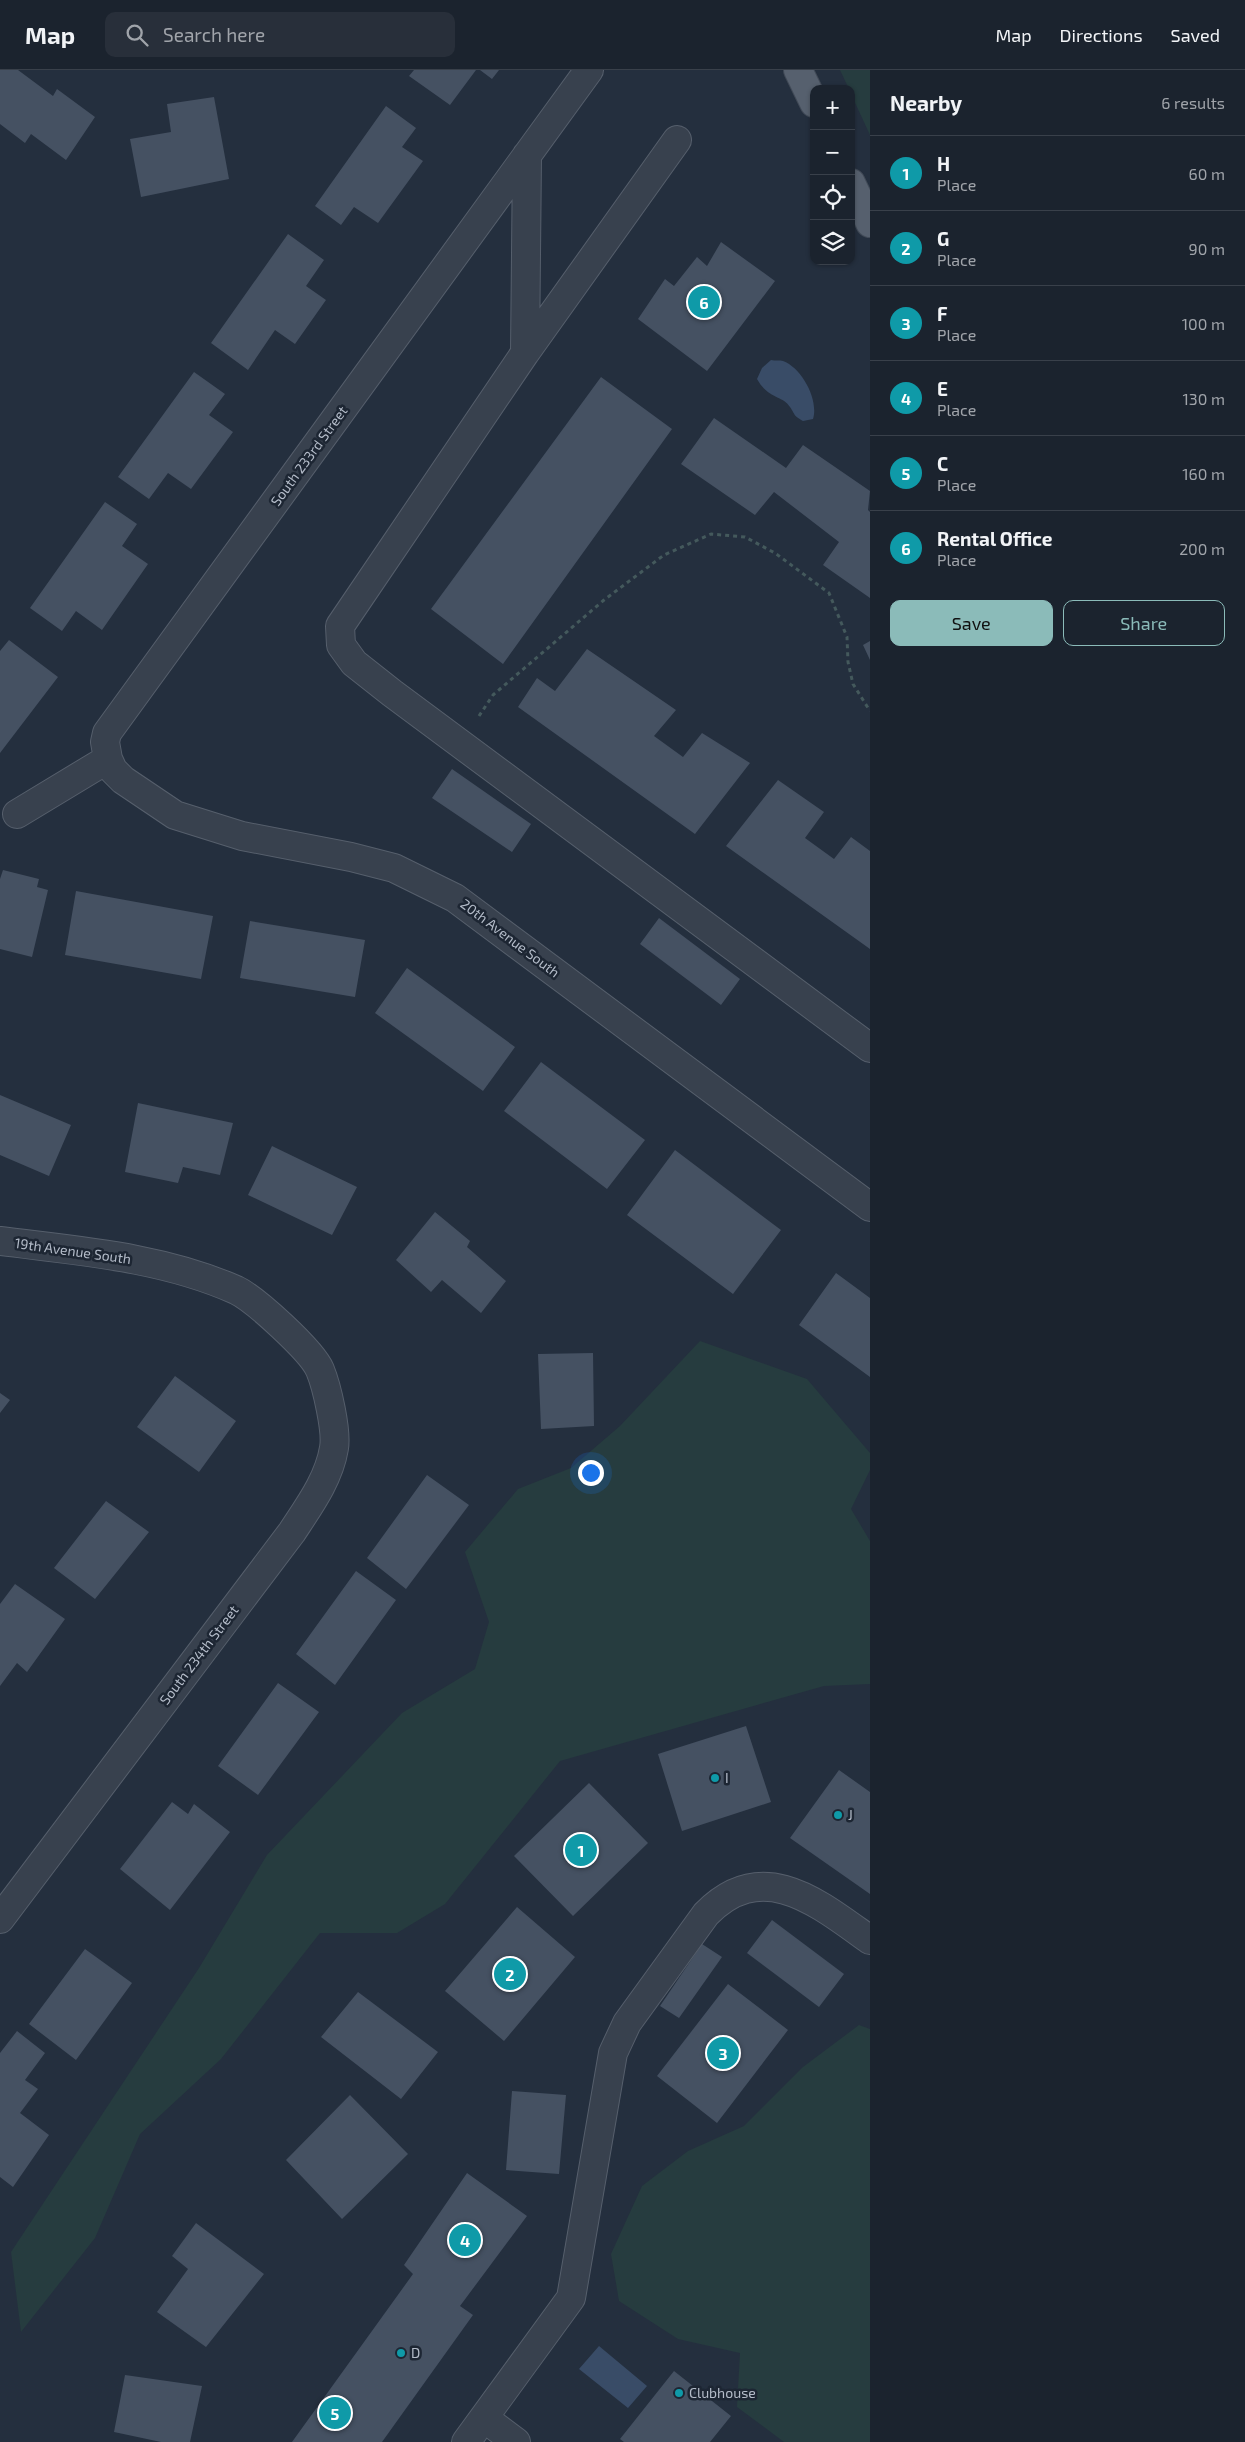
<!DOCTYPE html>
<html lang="en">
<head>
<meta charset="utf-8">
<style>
	:root { --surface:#1b232e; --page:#282f3a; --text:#f1f3f6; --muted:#a0a4aa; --line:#39404a; --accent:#8bbbb9 }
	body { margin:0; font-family:"Exo 2",sans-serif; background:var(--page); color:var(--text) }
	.controls { position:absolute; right:15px; top:15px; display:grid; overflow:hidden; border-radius:10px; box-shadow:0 1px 4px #0004 }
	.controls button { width:45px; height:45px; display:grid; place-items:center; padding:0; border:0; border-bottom:1px solid var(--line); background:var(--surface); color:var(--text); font:25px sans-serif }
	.you { position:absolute; left:590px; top:1402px; width:18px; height:18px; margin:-12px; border:4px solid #fff; border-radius:50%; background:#1a73e8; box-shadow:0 0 0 8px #1a73e833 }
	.badge { display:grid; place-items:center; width:32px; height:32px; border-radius:50%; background:var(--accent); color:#fff; font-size:16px; font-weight:700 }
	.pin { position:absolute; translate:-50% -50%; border:2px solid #fff; box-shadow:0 1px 5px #0006 }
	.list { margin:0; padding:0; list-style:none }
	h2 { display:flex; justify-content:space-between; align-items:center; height:65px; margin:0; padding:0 20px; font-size:21px }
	h2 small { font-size:16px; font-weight:400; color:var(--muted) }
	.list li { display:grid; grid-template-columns:32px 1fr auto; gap:15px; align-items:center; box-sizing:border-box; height:75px; padding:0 20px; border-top:1px solid var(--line) }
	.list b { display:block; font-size:19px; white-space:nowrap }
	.list p { margin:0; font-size:16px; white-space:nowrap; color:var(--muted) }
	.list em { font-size:16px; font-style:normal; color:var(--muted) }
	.actions { display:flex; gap:10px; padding:15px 20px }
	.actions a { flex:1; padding:11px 0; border:1px solid var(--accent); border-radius:10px; text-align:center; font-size:18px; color:var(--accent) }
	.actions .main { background:var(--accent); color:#111 }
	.icon { flex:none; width:28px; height:28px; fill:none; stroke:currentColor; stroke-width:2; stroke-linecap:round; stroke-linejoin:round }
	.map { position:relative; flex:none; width:870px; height:2372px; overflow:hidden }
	header { display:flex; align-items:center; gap:30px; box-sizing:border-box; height:70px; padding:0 25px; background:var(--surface); border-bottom:1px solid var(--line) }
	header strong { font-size:24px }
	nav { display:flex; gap:28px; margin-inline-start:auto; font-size:18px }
	.search { width:350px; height:45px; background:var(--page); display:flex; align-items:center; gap:12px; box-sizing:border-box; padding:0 18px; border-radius:10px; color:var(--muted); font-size:19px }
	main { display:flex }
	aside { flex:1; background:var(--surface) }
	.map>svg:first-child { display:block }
</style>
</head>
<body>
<header>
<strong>Map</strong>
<div class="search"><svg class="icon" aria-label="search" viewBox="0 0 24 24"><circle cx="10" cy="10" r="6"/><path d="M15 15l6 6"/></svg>Search here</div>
<nav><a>Map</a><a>Directions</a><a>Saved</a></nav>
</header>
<main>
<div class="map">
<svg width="870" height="2372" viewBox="0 0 870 2372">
	<rect width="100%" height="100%" fill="#242f3e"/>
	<path fill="#263c3f" d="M 840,0 L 870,0 L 870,65 L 851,24 L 851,19 L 849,19 Z
		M 700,1271 L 807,1309 L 870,1383 L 870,1400 L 851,1439 L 870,1471 L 870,1614 L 824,1616 L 560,1691 L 445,1834 L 397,1863 L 320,1863 L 221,1989 L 140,2064 L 95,2168 L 21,2262 L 11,2182 L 199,1898 L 267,1785 L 402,1643 L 475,1599 L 489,1552 L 465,1482 L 518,1419 L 571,1398 L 620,1356 Z
		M 859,1955 L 870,1959 L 870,2372 L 784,2372 L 737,2337 L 740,2283 L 678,2269 L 619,2231 L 611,2184 L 642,2116 L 688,2081 L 744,2056 L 803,1997 Z"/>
	<path fill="#394c67" d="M 771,290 C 775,291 780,290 783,291 C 802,298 819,330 813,349 L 803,351 C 793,345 796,346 790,337 C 782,325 769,330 757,309 L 762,298 Z
		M 599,2276 L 647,2316 L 628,2338 L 579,2299 Z"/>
	<path fill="#455162" d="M 0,0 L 18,0 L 53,26 L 57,19 L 95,47 L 66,90 L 31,64 L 25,73 L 0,54 Z
		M 414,0 L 476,0 L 450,35 L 409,6 Z
		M 480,0 L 499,0 L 492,9 Z
		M 214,27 L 229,109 L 141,127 L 130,69 L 171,62 L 167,34 Z
		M 386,36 L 416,58 L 402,77 L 423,91 L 378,153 L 354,137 L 341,155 L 315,136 Z
		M 288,164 L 324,190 L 306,216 L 326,230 L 295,274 L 275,260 L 248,300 L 211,273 Z
		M 721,172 L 775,211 L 707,301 L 638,249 L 665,209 L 674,216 L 697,187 L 707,196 Z
		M 194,302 L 225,324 L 209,345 L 233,362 L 191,419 L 168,403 L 149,429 L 118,407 Z
		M 601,307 L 672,359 L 503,594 L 431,539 Z
		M 714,348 L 786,398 L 803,375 L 870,421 L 868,440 L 870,442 L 870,528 L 823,495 L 839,472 L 774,422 L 755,445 L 681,394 Z
		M 105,432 L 137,454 L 122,476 L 148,494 L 102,560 L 76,541 L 62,561 L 30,538 Z
		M 9,570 L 58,607 L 0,683 L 0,581 Z
		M 870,571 L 870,590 L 863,575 Z
		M 587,579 L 676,640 L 654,666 L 683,687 L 702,663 L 750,693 L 695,764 L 518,637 L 537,608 L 555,621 Z
		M 452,699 L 531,754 L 512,782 L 432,728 Z
		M 778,710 L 824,742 L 805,768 L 834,789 L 851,767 L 870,781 L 870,879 L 726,776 Z
		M 3,800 L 39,809 L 37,817 L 48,820 L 32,887 L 0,879 L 0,809 Z
		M 76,821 L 213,846 L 201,909 L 65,885 Z
		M 659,848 L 740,909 L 721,935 L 640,874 Z
		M 250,851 L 365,870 L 355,927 L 240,908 Z
		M 407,898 L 515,977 L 483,1021 L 375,943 Z
		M 541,992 L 645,1070 L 607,1119 L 504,1041 Z
		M 0,1025 L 71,1055 L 49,1106 L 0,1085 Z
		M 138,1033 L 233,1053 L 220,1105 L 183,1097 L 178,1113 L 125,1102 Z
		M 272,1076 L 357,1117 L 332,1165 L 248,1125 Z
		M 675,1080 L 781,1160 L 733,1224 L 627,1145 Z
		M 435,1142 L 470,1171 L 467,1177 L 506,1211 L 481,1243 L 442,1210 L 431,1222 L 396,1190 Z
		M 836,1203 L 870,1228 L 870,1307 L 799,1255 Z
		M 593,1283 L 594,1356 L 541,1359 L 538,1284 Z
		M 175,1306 L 236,1351 L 199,1402 L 137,1357 Z
		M 0,1323 L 10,1330 L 0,1343 Z
		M 427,1405 L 469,1435 L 406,1519 L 367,1488 Z
		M 106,1431 L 149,1462 L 95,1529 L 54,1498 Z
		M 356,1501 L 396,1530 L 335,1615 L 296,1584 Z
		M 15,1514 L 65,1549 L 27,1602 L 17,1593 L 0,1616 L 0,1534 Z
		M 278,1613 L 319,1642 L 258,1725 L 218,1696 Z
		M 746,1656 L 771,1732 L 682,1761 L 658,1684 Z
		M 839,1700 L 870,1722 L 870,1824 L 790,1768 Z
		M 589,1713 L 648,1773 L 573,1846 L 514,1786 Z
		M 172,1732 L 188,1744 L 194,1734 L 230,1762 L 170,1840 L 120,1799 Z
		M 517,1837 L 575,1887 L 504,1971 L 445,1921 Z
		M 772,1850 L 844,1904 L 819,1937 L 747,1883 Z
		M 702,1874 L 722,1887 L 679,1948 L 660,1936 Z
		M 85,1879 L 132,1913 L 76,1990 L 29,1954 Z
		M 728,1914 L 788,1960 L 717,2053 L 657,2006 Z
		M 358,1922 L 438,1982 L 401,2029 L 321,1967 Z
		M 17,1961 L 45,1983 L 25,2010 L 38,2019 L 20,2043 L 49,2065 L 13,2117 L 0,2107 L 0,1983 Z
		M 512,2021 L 566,2025 L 559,2104 L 506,2100 Z
		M 350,2025 L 408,2084 L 342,2149 L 286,2090 Z
		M 467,2103 L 527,2146 L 460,2236 L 473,2245 L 382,2372 L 292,2372 L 413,2204 L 404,2195 Z
		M 196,2153 L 264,2204 L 206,2277 L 157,2242 L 188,2199 L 172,2186 Z
		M 674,2301 L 731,2346 L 710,2372 L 624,2372 L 620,2369 Z
		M 125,2305 L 202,2316 L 190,2372 L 161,2372 L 114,2362 Z"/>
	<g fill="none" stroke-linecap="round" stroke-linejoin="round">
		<g stroke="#565f6c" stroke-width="30">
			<path id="minor" d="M 527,85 L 525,283 L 340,556 L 341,575 L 354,593 L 392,623 L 870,978
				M 525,283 L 677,70
				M 108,689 L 113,700 L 123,710 L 175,745 L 242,766 L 351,787 L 394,798 L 455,828 L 870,1137
				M 17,744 L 108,689 L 105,672 L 107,663 L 589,0
				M 0,1171 C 79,1181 162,1187 236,1220 C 255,1229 312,1281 320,1300 C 327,1317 337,1361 334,1378 C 329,1409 309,1436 292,1462 L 0,1849
				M 484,2348 L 516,2372
				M 466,2372 L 571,2228 L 613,1983 L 627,1953 L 706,1844 C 763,1786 818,1833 870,1870"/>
		</g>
		<g stroke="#414a57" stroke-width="30">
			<path id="primary" d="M 798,0 L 814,33
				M 851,113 L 870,153"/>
		</g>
		<path stroke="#44595c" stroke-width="3" stroke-dasharray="4 4" stroke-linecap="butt" d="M 479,646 L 493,625 L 604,530 L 664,485 L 711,464 L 745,467 L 775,483 L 829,523 L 847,567 L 848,592 L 853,614 L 870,641"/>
		<use href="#minor" stroke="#38414e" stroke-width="28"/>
		<use href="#primary" stroke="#56606e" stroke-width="28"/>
	</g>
	<g fill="#0f9aa8" stroke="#1d2633" stroke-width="2">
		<circle cx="715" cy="1708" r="5"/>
		<circle cx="838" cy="1745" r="5"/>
		<circle cx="401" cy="2283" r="5"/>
		<circle cx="679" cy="2323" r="5"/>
	</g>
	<g text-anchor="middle" stroke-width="5" stroke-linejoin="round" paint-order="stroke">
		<g font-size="14" fill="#b4bcc9" stroke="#1d2633">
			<text transform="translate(309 386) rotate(-54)" y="5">South 233rd Street</text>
			<text transform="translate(510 868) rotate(37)" y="5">20th Avenue South</text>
			<text transform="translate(73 1181) rotate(8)" y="5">19th Avenue South</text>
			<text transform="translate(199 1585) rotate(-53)" y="5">South 234th Street</text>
		</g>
		<g font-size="14" fill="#b4bcc9" stroke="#1d2633" text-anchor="start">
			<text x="725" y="1713">I</text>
			<text x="848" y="1750">J</text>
			<text x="411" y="2288">D</text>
			<text x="689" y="2328">Clubhouse</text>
		</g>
	</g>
</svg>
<div class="controls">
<button>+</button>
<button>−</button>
<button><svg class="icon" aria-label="locate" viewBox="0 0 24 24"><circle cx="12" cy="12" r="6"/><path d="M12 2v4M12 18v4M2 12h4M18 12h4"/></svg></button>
<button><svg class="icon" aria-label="layers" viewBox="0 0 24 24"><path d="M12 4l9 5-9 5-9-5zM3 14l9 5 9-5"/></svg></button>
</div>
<div class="you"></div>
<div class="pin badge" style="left:581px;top:1780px;background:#0f9aa8">1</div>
<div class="pin badge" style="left:510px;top:1904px;background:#0f9aa8">2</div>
<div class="pin badge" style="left:723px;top:1983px;background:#0f9aa8">3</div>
<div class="pin badge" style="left:465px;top:2170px;background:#0f9aa8">4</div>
<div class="pin badge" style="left:335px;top:2343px;background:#0f9aa8">5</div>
<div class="pin badge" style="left:704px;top:232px;background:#0f9aa8">6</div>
</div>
<aside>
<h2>Nearby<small>6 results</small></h2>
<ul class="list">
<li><span class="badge" style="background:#0f9aa8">1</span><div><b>H</b><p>Place</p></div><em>60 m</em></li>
<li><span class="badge" style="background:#0f9aa8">2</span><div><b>G</b><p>Place</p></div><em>90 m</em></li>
<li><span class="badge" style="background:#0f9aa8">3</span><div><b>F</b><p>Place</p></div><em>100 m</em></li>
<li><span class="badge" style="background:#0f9aa8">4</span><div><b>E</b><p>Place</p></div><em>130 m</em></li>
<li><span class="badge" style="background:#0f9aa8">5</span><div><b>C</b><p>Place</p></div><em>160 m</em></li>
<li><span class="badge" style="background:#0f9aa8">6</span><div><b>Rental Office</b><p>Place</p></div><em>200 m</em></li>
</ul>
<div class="actions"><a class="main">Save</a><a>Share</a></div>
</aside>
</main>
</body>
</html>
